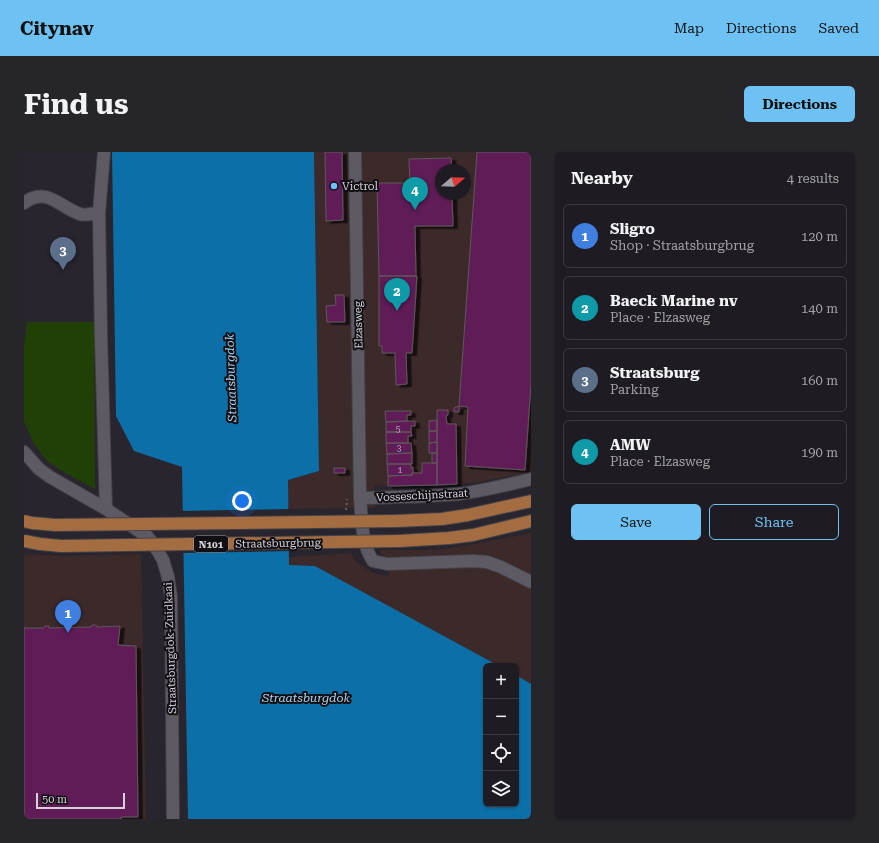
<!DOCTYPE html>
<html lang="en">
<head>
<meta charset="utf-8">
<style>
	:root { --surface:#1e1c22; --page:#26252a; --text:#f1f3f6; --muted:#a1a1a5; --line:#3c3a40; --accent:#6ec2f3 }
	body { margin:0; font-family:"Roboto Serif",serif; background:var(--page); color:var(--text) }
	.controls { position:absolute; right:12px; bottom:12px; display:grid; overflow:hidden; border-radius:6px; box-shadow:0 1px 3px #0004 }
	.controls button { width:36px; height:36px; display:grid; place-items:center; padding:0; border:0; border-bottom:1px solid var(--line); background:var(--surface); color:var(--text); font:20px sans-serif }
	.compass { position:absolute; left:411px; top:12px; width:36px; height:36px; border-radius:50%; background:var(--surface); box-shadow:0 1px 3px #0004; rotate:71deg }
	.scale { position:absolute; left:12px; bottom:10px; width:89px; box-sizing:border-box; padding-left:4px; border:2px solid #d4d2d8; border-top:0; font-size:11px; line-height:14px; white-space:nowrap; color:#d4d2d8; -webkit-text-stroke:3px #110f13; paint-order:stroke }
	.you { position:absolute; left:218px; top:349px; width:14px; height:14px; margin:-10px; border:3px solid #fff; border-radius:50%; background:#1a73e8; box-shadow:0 0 0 6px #1a73e833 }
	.badge { display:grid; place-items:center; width:26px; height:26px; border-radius:50%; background:var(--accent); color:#fff; font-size:13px; font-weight:700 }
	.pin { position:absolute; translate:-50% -33px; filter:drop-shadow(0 1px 2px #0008) }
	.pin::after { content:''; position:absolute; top:21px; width:14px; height:12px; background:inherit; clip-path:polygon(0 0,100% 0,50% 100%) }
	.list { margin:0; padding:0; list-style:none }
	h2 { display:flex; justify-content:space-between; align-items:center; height:52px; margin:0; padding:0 16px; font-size:17px }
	h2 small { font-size:13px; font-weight:400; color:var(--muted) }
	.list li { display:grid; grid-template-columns:26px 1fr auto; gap:12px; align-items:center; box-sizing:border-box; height:64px; margin:0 8px 8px; padding:0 8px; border:1px solid var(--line); border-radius:6px }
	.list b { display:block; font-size:15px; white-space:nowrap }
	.list p { margin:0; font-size:13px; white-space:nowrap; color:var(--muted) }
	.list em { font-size:13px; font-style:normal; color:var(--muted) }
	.actions { display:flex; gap:8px; padding:12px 16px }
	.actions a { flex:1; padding:9px 0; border:1px solid var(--accent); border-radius:6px; text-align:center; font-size:14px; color:var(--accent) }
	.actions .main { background:var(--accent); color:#111 }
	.icon { flex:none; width:22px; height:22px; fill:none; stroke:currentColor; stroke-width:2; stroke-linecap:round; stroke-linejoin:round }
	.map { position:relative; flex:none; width:507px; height:667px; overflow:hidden; border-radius:6px }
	header { display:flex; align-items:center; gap:24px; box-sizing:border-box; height:56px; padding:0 20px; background:var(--accent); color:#111 }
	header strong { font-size:19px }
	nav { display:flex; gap:22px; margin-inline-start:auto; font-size:14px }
	.intro { display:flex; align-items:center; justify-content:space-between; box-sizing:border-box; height:96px; padding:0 24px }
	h1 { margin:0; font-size:28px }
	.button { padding:10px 18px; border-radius:6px; background:var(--accent); color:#111; font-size:14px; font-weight:700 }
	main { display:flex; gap:24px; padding:0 24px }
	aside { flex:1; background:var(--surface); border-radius:6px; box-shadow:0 1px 3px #0004 }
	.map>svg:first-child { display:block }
</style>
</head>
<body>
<header>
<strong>Citynav</strong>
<nav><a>Map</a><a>Directions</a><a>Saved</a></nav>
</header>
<div class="intro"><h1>Find us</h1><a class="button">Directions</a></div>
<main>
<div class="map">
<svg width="507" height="667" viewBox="0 0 507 667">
	<defs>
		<filter id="shadow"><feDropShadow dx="4.5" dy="2.5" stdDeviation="0" flood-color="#0009"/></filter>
	</defs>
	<rect width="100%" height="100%" fill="#28252e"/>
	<path fill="#3c2929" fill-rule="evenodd" d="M 290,0 L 507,0 L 507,320 L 450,331 L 350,334 L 351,356 L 264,357 L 264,328 L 295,319 ZM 417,18 L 441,18 L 441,42 L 417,42 Z
		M 507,381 L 507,585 L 492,577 L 492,514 L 462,514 L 265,413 L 265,405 L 327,401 L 331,409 L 349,421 L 365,424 L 360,408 L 357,404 L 356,398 L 411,398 L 434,395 Z
		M 0,402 L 38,404 L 117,402 L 122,667 L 0,667 Z"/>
	<path fill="#214006" d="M 3,170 L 70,170 L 71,337 L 43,322 L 23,309 L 9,290 L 0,269 L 0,196 Z"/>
	<path fill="#0c6fa7" d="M 88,0 L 290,0 L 295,319 L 264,328 L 265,413 L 291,414 L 475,514 L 462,514 L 462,652 L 492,652 L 492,523 L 507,532 L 507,667 L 164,667 L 158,315 L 110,299 L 92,264 Z"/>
	<path fill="#28252e" d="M 266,357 L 267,399 L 158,401 L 157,359 Z"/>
	<path fill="#601e56" stroke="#5f565d" filter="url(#shadow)" d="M 301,0 L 318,0 L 319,68 L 302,69 Z
		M 453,0 L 507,0 L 507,232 L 501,318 L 441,314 L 444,255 L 435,254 Z
		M 427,6 L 428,18 L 417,18 L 417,42 L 428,42 L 429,74 L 391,74 L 392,124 L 355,124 L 353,31 L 386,31 L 385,7 Z
		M 355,124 L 393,124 L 388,201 L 382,201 L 383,232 L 372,233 L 371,201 L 358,201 L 358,194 L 355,194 Z
		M 311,143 L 320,143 L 321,170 L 303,170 L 302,154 L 312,153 Z
		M 435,254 L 435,260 L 430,260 L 430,256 Z
		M 413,258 L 424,258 L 424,263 L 422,264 L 423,272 L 432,272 L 433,332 L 413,333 Z
		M 361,259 L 387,259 L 387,263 L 383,263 L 383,269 L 362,270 Z
		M 413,268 L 413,279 L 405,279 L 405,269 Z
		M 391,269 L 391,274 L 387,274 L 387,280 L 362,280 L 362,270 Z
		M 405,279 L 413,279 L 413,290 L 405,291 Z
		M 362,280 L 387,280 L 388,284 L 384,284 L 384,291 L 362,291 Z
		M 413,290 L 413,301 L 405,301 L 405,291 Z
		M 362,291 L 387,291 L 388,301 L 363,302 Z
		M 388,301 L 388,312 L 363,312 L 363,302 Z
		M 408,301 L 413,301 L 413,311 L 408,311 Z
		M 398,311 L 413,311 L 413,333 L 364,334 L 364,324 L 388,323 L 388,321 L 398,321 Z
		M 363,312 L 387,312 L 387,316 L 389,315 L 389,321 L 388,321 L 388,323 L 364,324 Z
		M 310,316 L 321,316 L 321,321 L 310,321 Z
		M 68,473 L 72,473 L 73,475 L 96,474 L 94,493 L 112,494 L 114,665 L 97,665 L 97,667 L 0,667 L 0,476 L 20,476 L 21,474 L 25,474 L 25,476 L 67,475 Z"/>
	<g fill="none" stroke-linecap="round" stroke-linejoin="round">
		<g stroke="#444248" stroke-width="14">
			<path id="minor" d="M 80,0 L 75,61 L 77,185 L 82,357
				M 331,0 L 336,346 C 338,366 337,392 349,409 L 363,412 L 449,409 L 463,410 L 477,415 L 507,430
				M 0,51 C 23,34 35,55 56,62 C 62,64 70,61 75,61
				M 0,300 L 15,317 L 26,325 L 82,357 L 124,385 L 132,396 L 139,408 L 144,425 L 147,445 L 149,667
				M 336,346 C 369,345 402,345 434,342 C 459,339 483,333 507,327"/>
		</g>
		<g stroke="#444248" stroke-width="14">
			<path id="major" d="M 372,369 L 418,367 L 444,363 L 507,349
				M 375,389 L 425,386 L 449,383 L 507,369"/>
		</g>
		<path stroke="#615e66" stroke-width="2" stroke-dasharray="2 3" stroke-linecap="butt" d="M 322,358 L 323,347"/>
		<use href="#minor" stroke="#5e5a64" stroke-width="12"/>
		<use href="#major" stroke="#a46d41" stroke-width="12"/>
		<g stroke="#444248" stroke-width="14" stroke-linecap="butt">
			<path id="major-bridge" d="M 0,369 L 8,371 L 31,373 L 372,369
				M 0,389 L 16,392 L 37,394 L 375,389"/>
		</g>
		<use href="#major-bridge" stroke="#a46d41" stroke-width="12"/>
	</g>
	<circle fill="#6ec2f3" stroke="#110f13" stroke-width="1.5" cx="310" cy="34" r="4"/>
	<g text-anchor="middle" stroke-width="4" stroke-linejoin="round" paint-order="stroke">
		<g font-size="9" fill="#b7a5b8">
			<text x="374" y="280">5</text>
			<text x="375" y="299">3</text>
			<text x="376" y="321">1</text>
		</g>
		<rect fill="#110f13" stroke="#9a989d" stroke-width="1" x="170" y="384" width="34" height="16" rx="3"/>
		<g font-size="10" font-weight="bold" fill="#d4d2d8">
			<text x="187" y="396">N101</text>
		</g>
		<g font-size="11" fill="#d4d2d8" stroke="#110f13" text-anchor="start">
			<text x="318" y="38">Victrol</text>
		</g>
		<g font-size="11" fill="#d4d2d8" stroke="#110f13">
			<text transform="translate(334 173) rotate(-91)" y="4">Elzasweg</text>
			<text transform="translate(398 343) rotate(-3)" y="4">Vosseschijnstraat</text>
			<text transform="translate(254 391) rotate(-1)" y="4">Straatsburgbrug</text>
			<text transform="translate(146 496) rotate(-92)" y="4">Straatsburgdok-Zuidkaai</text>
		</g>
		<g font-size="12" font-style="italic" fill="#abd3f1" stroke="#110f13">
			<text transform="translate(207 226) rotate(-92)" y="4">Straatsburgdok</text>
			<text x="282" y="550">Straatsburgdok</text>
		</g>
	</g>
</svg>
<div class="controls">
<button>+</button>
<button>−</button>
<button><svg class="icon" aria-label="locate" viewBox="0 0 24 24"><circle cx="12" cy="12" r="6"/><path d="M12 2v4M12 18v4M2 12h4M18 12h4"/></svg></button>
<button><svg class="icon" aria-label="layers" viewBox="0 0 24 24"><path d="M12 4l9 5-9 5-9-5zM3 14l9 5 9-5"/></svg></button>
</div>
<svg class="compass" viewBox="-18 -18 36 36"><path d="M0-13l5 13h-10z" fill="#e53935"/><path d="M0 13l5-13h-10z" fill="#a1a1a5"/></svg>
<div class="scale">50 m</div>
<div class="you"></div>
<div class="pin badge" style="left:44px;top:481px;background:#3f7fe0">1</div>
<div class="pin badge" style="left:373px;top:159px;background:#0f9aa8">2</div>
<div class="pin badge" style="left:39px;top:118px;background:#5c6f8a">3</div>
<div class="pin badge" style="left:391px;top:58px;background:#0f9aa8">4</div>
</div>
<aside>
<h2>Nearby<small>4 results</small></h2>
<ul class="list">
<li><span class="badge" style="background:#3f7fe0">1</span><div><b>Sligro</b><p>Shop · Straatsburgbrug</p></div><em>120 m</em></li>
<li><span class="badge" style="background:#0f9aa8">2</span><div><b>Baeck Marine nv</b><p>Place · Elzasweg</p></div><em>140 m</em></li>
<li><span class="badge" style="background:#5c6f8a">3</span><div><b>Straatsburg</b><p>Parking</p></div><em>160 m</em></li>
<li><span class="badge" style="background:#0f9aa8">4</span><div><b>AMW</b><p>Place · Elzasweg</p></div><em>190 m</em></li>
</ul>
<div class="actions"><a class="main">Save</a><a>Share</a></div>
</aside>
</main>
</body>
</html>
